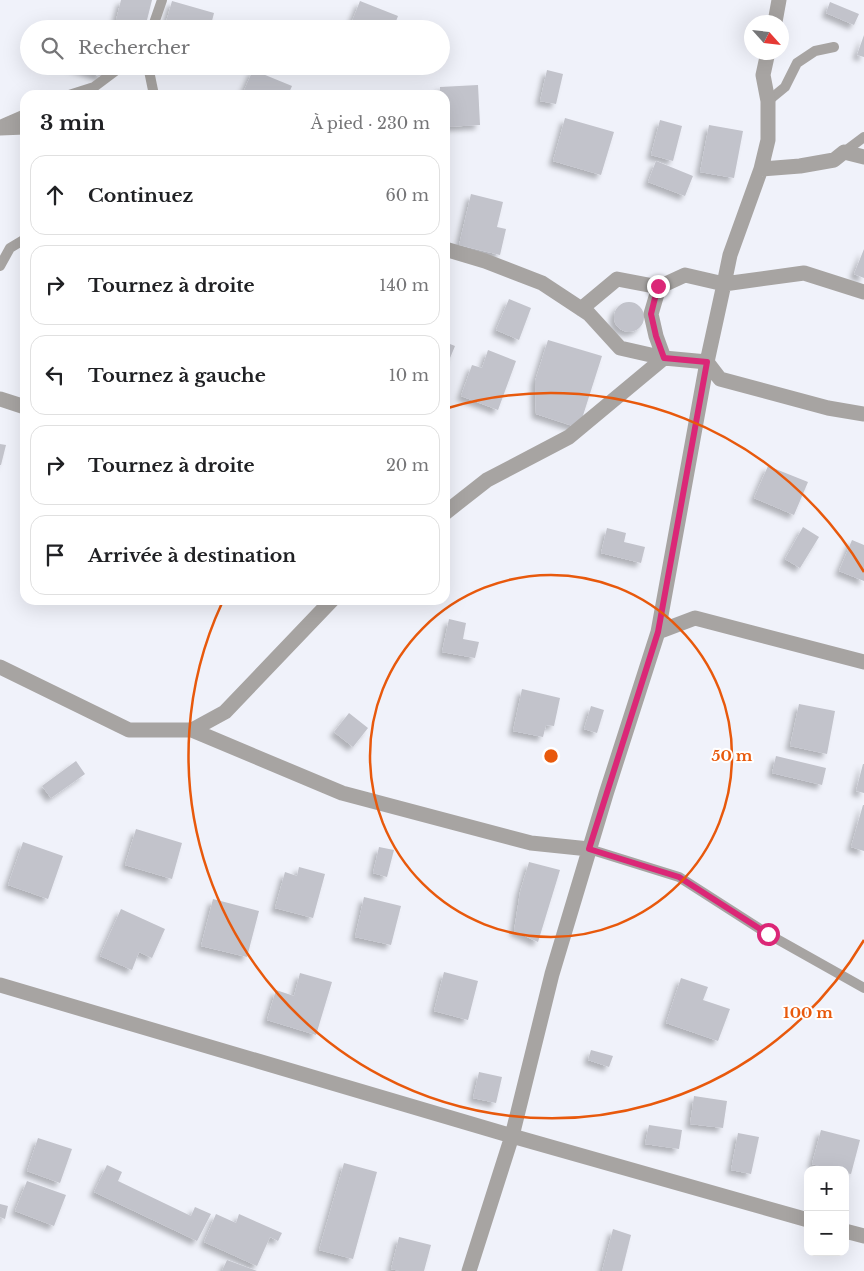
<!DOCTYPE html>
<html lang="fr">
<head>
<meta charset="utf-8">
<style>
	:root { --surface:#fff; --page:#f2f2f2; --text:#202124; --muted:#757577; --line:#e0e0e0 }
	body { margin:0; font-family:"Libre Baskerville",serif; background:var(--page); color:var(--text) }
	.controls { position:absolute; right:15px; bottom:15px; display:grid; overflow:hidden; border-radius:10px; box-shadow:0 5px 20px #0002 }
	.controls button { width:45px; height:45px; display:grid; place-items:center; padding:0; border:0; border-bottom:1px solid var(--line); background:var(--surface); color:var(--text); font:25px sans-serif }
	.compass { position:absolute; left:744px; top:15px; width:45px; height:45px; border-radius:50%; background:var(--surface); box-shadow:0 5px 20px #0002; rotate:117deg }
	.stop { position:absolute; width:15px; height:15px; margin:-11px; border:4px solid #db2777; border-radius:50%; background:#fff }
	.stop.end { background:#db2777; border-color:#fff; box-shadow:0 1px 5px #0008 }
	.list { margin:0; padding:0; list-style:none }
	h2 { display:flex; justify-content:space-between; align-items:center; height:65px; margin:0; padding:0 20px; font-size:21px }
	h2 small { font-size:16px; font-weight:400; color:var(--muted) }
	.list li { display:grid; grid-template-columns:32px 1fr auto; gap:15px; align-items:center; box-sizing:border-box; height:80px; margin:0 10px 10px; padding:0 10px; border:1px solid var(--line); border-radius:15px }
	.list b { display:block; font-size:19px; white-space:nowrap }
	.list em { font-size:16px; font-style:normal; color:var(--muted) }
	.icon { flex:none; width:28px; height:28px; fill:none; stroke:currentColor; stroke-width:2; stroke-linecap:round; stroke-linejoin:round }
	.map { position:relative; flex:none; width:864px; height:1271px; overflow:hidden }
	.search { position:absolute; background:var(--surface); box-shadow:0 5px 20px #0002; left:20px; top:20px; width:430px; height:55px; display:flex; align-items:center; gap:12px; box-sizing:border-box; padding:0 18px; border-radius:28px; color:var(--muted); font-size:19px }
	.panel { position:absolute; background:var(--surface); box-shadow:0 5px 20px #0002; left:20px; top:90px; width:430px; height:515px; border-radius:15px }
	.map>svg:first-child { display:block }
</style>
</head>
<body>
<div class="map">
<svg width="864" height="1271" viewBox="0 0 864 1271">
	<defs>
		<filter id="shadow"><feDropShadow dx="-4.5" dy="4.5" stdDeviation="2.5" flood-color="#0004"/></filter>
	</defs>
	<rect width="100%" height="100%" fill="#f0f2fa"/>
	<path fill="#c2c3cb" filter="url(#shadow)" d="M 121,0 L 152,0 L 145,28 L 116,20 Z
		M 172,1 L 214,13 L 210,29 L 164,29 Z
		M 360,1 L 398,16 L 393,29 L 349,29 Z
		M 830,2 L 859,14 L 854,25 L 826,13 Z
		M 864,35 L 864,57 L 857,55 Z
		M 70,66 L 105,66 L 102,77 Z
		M 253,70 L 292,86 L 288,95 L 242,95 Z
		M 547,70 L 563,74 L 556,104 L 540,101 Z
		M 478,85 L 480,125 L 445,127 L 445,95 L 440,95 L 440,87 Z
		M 565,118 L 614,132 L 601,175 L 553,161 Z
		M 660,120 L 682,126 L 673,161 L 651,155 Z
		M 709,125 L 743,131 L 734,178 L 700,172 Z
		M 656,161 L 693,176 L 685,196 L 648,182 Z
		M 471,194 L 503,202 L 497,227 L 506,229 L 500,255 L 459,245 Z
		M 864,249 L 864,278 L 854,274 Z
		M 509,299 L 531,308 L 519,340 L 496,330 Z
		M614 317a15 15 0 1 1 30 0a15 15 0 1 1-30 0Z
		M 548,340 L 602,356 L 579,428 L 536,414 L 535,381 Z
		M 445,342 L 455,346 L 445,370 Z
		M 488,350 L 516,361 L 498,410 L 461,396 L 472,365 L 482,368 Z
		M 0,444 L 6,445 L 1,465 L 0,465 Z
		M 768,466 L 808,482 L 794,515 L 754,498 Z
		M 803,527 L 819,537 L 800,568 L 785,559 Z
		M 607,528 L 626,533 L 624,542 L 645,547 L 641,563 L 601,553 Z
		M 852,540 L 864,545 L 864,581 L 839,571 Z
		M 449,619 L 466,623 L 463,639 L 479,642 L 475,658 L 442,652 Z
		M 522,689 L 560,698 L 554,726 L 546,725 L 543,737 L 513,731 Z
		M 799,704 L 835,711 L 827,754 L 790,746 Z
		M 591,706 L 604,710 L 597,733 L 584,729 Z
		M 349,713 L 368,728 L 353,747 L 334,732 Z
		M 776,756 L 826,768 L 822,785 L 772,773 Z
		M 76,761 L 85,774 L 51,798 L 42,786 Z
		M 863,764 L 864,764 L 864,793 L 856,791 Z
		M 863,805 L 864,805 L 864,851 L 851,847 Z
		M 136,829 L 182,843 L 172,879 L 125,865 Z
		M 23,842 L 63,856 L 48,899 L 8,885 Z
		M 379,847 L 394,850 L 387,877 L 373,873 Z
		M 529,862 L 560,870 L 538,942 L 514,931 L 520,892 Z
		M 299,867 L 325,874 L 313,918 L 275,908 L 285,872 L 297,876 Z
		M 364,897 L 401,906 L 391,945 L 355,937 Z
		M 213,899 L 259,911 L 247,957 L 201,946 Z
		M 121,909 L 165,929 L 152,958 L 139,952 L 132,970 L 100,956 Z
		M 444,972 L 478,981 L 468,1020 L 434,1011 Z
		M 300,973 L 332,982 L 316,1035 L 267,1020 L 276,990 L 294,996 Z
		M 681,978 L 708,987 L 703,1000 L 730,1009 L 718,1041 L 666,1023 Z
		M 591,1050 L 613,1056 L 609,1067 L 588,1060 Z
		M 479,1072 L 502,1077 L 496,1103 L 473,1098 Z
		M 694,1096 L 727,1101 L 723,1128 L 690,1124 Z
		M 649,1125 L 682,1130 L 679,1149 L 645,1144 Z
		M 821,1130 L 860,1140 L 851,1174 L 845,1173 L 845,1170 L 834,1170 L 812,1164 Z
		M 738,1133 L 759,1137 L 751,1174 L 731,1170 Z
		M 38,1138 L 72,1149 L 60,1183 L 27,1171 Z
		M 344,1163 L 377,1172 L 353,1259 L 319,1250 Z
		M 107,1165 L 122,1172 L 118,1181 L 191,1216 L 195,1207 L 211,1214 L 197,1241 L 94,1192 Z
		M 27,1181 L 66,1195 L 54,1226 L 15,1211 Z
		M 0,1204 L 8,1206 L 5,1219 L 0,1217 Z
		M 216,1214 L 236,1223 L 239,1214 L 282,1233 L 278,1241 L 270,1237 L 257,1266 L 204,1242 Z
		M 613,1229 L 631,1235 L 622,1271 L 602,1271 Z
		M 399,1237 L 431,1245 L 424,1271 L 400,1271 L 391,1269 Z
		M 227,1260 L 257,1271 L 222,1271 Z"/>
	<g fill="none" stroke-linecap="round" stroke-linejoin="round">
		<path stroke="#a7a4a2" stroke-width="10" d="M 152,29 L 162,0
			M 148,66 L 154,95
			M 69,95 L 94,87 L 122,66
			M 768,101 L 785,87 L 797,63 L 815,51 L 834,47
			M 0,125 L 25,114
			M 844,152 L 864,137
			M 0,266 L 10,248 L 25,239
			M 589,849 L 679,877 L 768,934 L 864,988"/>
		<path stroke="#a7a4a2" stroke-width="15" d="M 775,22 L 779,0
			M 0,128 L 25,127
			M 761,169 L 800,166 L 834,160 L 844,152 L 864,157
			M 445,249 L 485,261 L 542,283 L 589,314 L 620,348 L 664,358 L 707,362 L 720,379 L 828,408 L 864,414
			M 581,309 L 617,279 L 659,287 L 685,275 L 724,284 L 804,273 L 864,292
			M 0,399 L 25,407
			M 445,513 L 487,480 L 569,437 L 664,358 L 656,336 L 651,314 L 659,287
			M 658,632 L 695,618 L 864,662
			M 0,667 L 129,730 L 192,730 L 225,712 L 332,600
			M 192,730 L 342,793 L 531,843 L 589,849
			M 0,985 L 512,1136 L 808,1220
			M 845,1231 L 864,1236
			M 469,1271 L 512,1136 L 552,974 L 606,794 L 658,632 L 707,362 L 724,284 L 730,255 L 761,169 L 768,140 L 768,101 L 763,75 L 768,52"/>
	</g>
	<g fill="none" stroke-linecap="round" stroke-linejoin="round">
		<path stroke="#db2777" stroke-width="6" d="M 658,286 L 651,314 L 656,336 L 664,358 L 707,362 L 658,632 L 589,849 L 679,877 L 768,934"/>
	</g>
	<g fill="none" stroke="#e8590c" stroke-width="2.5">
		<circle cx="551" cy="756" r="181"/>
		<path d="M864 940A363 363 0 0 1 222 603M448 408A363 363 0 0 1 864 572"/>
	</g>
	<circle cx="551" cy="756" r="8" fill="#e8590c" stroke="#fff" stroke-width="2.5"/>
	<g font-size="15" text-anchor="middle" font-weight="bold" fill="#e8590c" stroke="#fff" stroke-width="4" stroke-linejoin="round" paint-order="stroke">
		<text x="732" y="761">50 m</text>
		<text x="808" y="1018">100 m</text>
	</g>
</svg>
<div class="controls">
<button>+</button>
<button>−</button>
</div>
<svg class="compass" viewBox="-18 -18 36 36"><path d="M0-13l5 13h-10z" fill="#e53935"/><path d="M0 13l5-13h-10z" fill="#757577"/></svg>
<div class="stop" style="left:768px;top:934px"></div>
<div class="stop end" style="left:658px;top:286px"></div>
<div class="search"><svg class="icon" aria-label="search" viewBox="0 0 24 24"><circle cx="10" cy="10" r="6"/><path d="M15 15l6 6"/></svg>Rechercher</div>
<section class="panel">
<h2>3 min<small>À pied · 230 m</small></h2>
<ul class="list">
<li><svg class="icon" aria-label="ahead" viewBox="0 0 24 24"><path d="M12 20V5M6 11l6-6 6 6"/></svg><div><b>Continuez</b></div><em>60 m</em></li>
<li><svg class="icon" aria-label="right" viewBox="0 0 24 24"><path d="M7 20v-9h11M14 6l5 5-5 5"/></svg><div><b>Tournez à droite</b></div><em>140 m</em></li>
<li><svg class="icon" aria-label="left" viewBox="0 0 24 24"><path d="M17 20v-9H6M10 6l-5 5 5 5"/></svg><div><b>Tournez à gauche</b></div><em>10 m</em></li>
<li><svg class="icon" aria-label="right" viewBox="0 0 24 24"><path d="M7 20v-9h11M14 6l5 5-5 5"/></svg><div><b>Tournez à droite</b></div><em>20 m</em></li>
<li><svg class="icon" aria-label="arrive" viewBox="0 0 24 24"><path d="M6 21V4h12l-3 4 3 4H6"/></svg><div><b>Arrivée à destination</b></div></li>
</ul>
</section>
</div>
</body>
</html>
